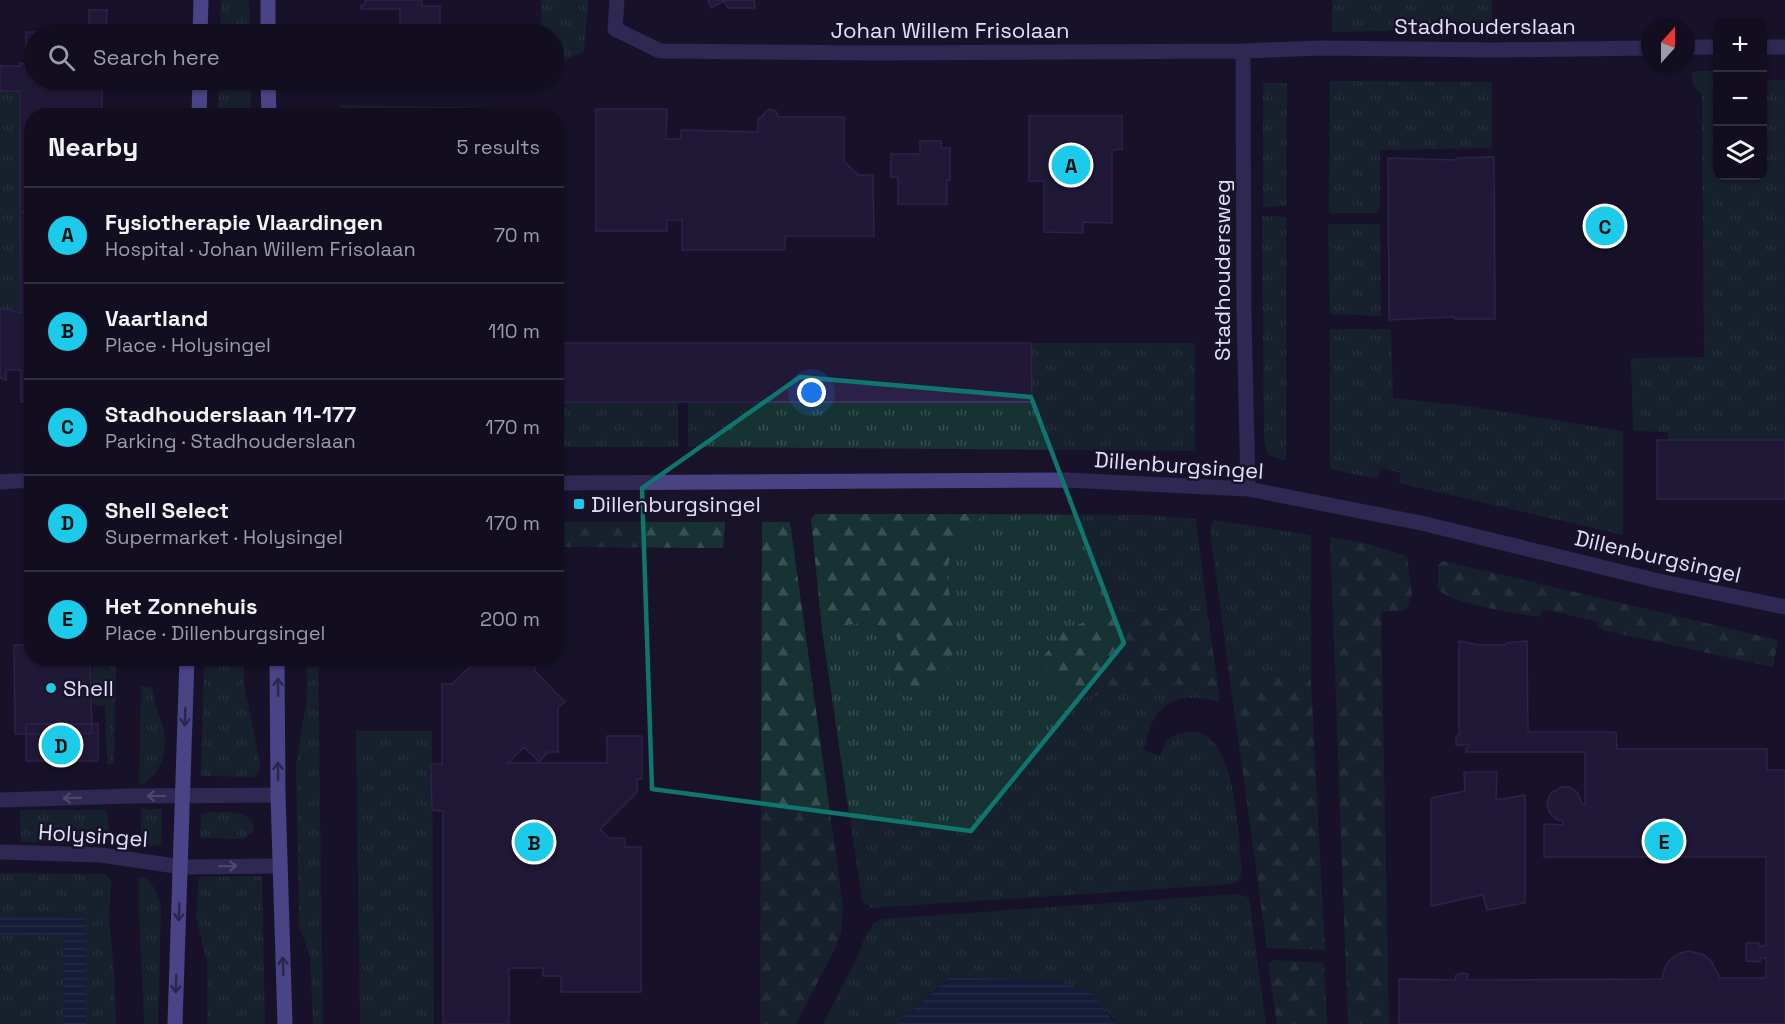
<!DOCTYPE html>
<html lang="en">
<head>
<meta charset="utf-8">
<style>
	:root { --surface:#120e1f; --page:#1b1728; --text:#f1f3f6; --muted:#9c9ca4; --line:#312e3d; --accent:#1ccaea }
	body { margin:0; font-family:"Space Grotesk",sans-serif; background:var(--page); color:var(--text) }
	.controls { position:absolute; right:18px; top:18px; display:grid; overflow:hidden; border-radius:12px; box-shadow:0 2px 4px #0004 }
	.controls button { width:54px; height:54px; display:grid; place-items:center; padding:0; border:0; border-bottom:2px solid var(--line); background:var(--surface); color:var(--text); font:30px sans-serif }
	.compass { position:absolute; left:1641px; top:18px; width:54px; height:54px; border-radius:50%; background:var(--surface); box-shadow:0 2px 4px #0004; rotate:21deg }
	.you { position:absolute; left:812px; top:393px; width:21px; height:21px; margin:-15px; border:4px solid #fff; border-radius:50%; background:#1a73e8; box-shadow:0 0 0 9px #1a73e833 }
	.badge { display:grid; place-items:center; width:39px; height:39px; border-radius:50%; background:var(--accent); color:#111; font-size:20px; font-weight:700 }
	.pin { position:absolute; translate:-50% -50%; border:3px solid #fff; box-shadow:0 2px 6px #0006 }
	.list { margin:0; padding:0; list-style:none }
	h2 { display:flex; justify-content:space-between; align-items:center; height:78px; margin:0; padding:0 24px; font-size:26px }
	h2 small { font-size:20px; font-weight:400; color:var(--muted) }
	.list li { display:grid; grid-template-columns:39px 1fr auto; gap:18px; align-items:center; box-sizing:border-box; height:96px; padding:0 24px; border-top:2px solid var(--line) }
	.list b { display:block; font-size:22px; white-space:nowrap }
	.list p { margin:0; font-size:20px; white-space:nowrap; color:var(--muted) }
	.list em { font-size:20px; font-style:normal; color:var(--muted) }
	.icon { flex:none; width:33px; height:33px; fill:none; stroke:currentColor; stroke-width:2; stroke-linecap:round; stroke-linejoin:round }
	.map { position:relative; flex:none; width:1785px; height:1024px; overflow:hidden }
	.search { position:absolute; background:var(--surface); box-shadow:0 2px 4px #0004; left:24px; top:24px; width:540px; height:66px; display:flex; align-items:center; gap:15px; box-sizing:border-box; padding:0 21px; border-radius:33px; color:var(--muted); font-size:22px }
	.panel { position:absolute; background:var(--surface); box-shadow:0 2px 4px #0004; left:24px; top:108px; width:540px; height:558px; border-radius:24px }
	.map>svg:first-child { display:block }
</style>
</head>
<body>
<div class="map">
<svg width="1785" height="1024" viewBox="0 0 1785 1024">
	<defs>
		<pattern id="grass-tufts" width="24" height="20" patternUnits="userSpaceOnUse" patternTransform="scale(1.5)"><rect width="24" height="20" fill="#173232"/><path d="M3 7l-1-3M5 7V3M7 7l1-3M15 17l-1-3M17 17v-4M19 17l1-3" fill="none" stroke="#394f51"/></pattern>
		<pattern id="forest-firs" width="22" height="20" patternUnits="userSpaceOnUse" patternTransform="scale(1.5)"><rect width="22" height="20" fill="#173232"/><path d="M5 1l3.5 6h-7zM16 11l3.5 6h-7z" fill="#394f51"/></pattern>
		<pattern id="water-rules" width="6" height="5" patternUnits="userSpaceOnUse" patternTransform="scale(1.5)"><rect width="6" height="5" fill="#14264c"/><path d="M0 2.5h6" fill="none" stroke="#364567"/></pattern>
	</defs>
	<rect width="100%" height="100%" fill="#181329"/>
	<path fill="url(#grass-tufts)" d="M 221,0 L 249,0 L 250,34 L 220,34 Z
		M 541,0 L 588,0 L 584,51 L 554,66 L 554,34 L 541,34 Z
		M 1332,0 L 1492,0 L 1492,29 L 1332,32 Z
		M 1697,71 L 1717,71 L 1718,176 L 1762,176 L 1763,80 L 1785,80 L 1785,440 L 1668,441 L 1668,432 L 1633,431 L 1631,358 L 1704,357 L 1702,95 L 1692,84 L 1692,74 Z
		M 219,80 L 250,80 L 251,115 L 218,115 Z
		M 1330,81 L 1492,82 L 1492,148 L 1380,150 L 1380,208 L 1376,213 L 1329,213 Z
		M 1263,83 L 1287,83 L 1286,206 L 1263,207 Z
		M 0,91 L 20,91 L 21,313 L 0,308 Z
		M 340,105 L 500,108 L 500,115 L 340,115 Z
		M 1262,216 L 1286,217 L 1286,461 L 1268,455 L 1264,439 Z
		M 1328,224 L 1380,224 L 1381,316 L 1330,314 Z
		M 1330,329 L 1391,329 L 1393,398 L 1467,406 L 1623,431 L 1623,535 L 1399,483 L 1401,473 L 1381,468 L 1378,479 L 1330,469 Z
		M 1031,343 L 1195,343 L 1195,451 L 688,447 L 688,402 L 1031,402 Z
		M 556,402 L 678,402 L 678,447 L 557,447 Z
		M 983,514 L 1147,515 L 1196,519 L 1207,609 L 1143,608 L 1083,697 L 1133,690 L 1164,681 L 1219,694 L 1219,702 C 1195,695 1169,694 1155,718 C 1149,727 1147,740 1143,750 L 1160,756 C 1167,739 1170,734 1189,732 C 1236,726 1238,836 1242,868 L 1240,880 L 1233,884 L 871,908 L 862,901 L 822,630 L 858,623 L 892,627 L 903,651 L 892,676 L 899,694 L 953,615 L 946,573 L 953,548 Z
		M 1214,520 L 1311,535 L 1311,680 L 1228,666 L 1210,530 Z
		M 92,659 L 116,659 L 114,764 L 107,764 L 105,706 L 93,705 Z
		M 204,659 L 244,659 L 244,684 L 261,767 L 255,777 L 201,776 Z
		M 307,659 L 318,659 L 323,1024 L 313,1024 L 310,955 L 299,927 L 299,911 L 296,765 L 307,697 Z
		M 141,686 L 152,687 C 154,706 161,716 164,733 C 168,754 159,777 139,785 Z
		M 356,731 L 432,731 L 434,1024 L 360,1024 Z
		M 141,809 L 162,809 L 161,845 L 141,846 Z
		M 20,810 L 106,810 L 109,827 L 108,841 L 21,842 Z
		M 201,813 C 219,813 255,806 254,831 L 243,839 L 200,838 Z
		M 0,873 L 105,874 L 111,880 L 109,919 L 114,973 L 116,1024 L 86,1024 L 86,917 L 0,917 Z
		M 141,876 C 153,881 158,894 161,906 L 158,1024 L 144,1024 C 143,975 138,927 139,879 Z
		M 262,876 L 265,1024 L 207,1024 L 207,961 L 196,917 L 199,877 Z
		M 1238,894 L 1249,898 L 1266,1024 L 1116,1024 L 1110,1014 L 1059,981 L 951,977 L 897,1024 L 823,1024 L 857,957 L 866,935 L 874,923 L 882,919 Z
		M 0,935 L 63,935 L 63,1024 L 0,1024 Z"/>
	<path fill="url(#forest-firs)" d="M 815,514 L 983,514 L 953,548 L 946,573 L 953,615 L 952,660 L 939,684 L 916,698 L 899,694 L 892,675 L 903,651 L 892,627 L 858,623 L 822,630 L 811,519 Z
		M 557,522 L 725,522 L 723,548 L 557,547 Z
		M 762,522 L 790,522 L 843,906 L 841,932 L 836,947 L 796,1024 L 760,1024 Z
		M 1330,537 L 1368,544 L 1407,556 L 1412,593 L 1406,610 L 1381,612 L 1389,1024 L 1348,1024 Z
		M 1443,561 L 1778,640 L 1773,667 L 1602,630 L 1595,621 L 1543,609 L 1540,617 C 1515,612 1455,606 1438,589 L 1438,565 Z
		M 1143,608 L 1207,609 L 1219,694 L 1164,681 L 1133,690 L 1083,697 L 1054,688 L 1043,657 L 1063,632 L 1099,615 Z
		M 1228,666 L 1311,680 L 1325,950 L 1267,948 Z
		M 1275,960 L 1324,963 L 1327,1024 L 1277,1024 L 1268,964 Z"/>
	<path fill="url(#water-rules)" d="M 86,916 L 86,1024 L 63,1024 L 63,936 L 0,935 L 0,917 Z
		M 950,977 L 1059,981 L 1091,993 L 1116,1024 L 897,1024 Z"/>
	<path fill="#2b2148" stroke="#453572" stroke-width="1.5" d="M 365,0 L 422,0 L 422,6 L 440,6 L 440,30 L 400,29 L 400,9 L 361,9 L 361,5 L 365,5 Z
		M 708,0 L 754,0 L 755,8 L 728,8 L 724,1 L 711,8 Z
		M 89,10 L 107,10 L 106,34 L 89,34 Z
		M 26,32 L 88,32 L 88,34 L 34,34 L 34,80 L 102,80 L 102,116 L 32,116 L 32,212 L 20,212 L 20,91 L 0,91 L 0,66 L 20,66 L 20,63 L 26,64 Z
		M 596,109 L 667,109 L 666,139 L 681,139 L 681,130 L 758,132 L 758,118 L 762,117 L 765,112 L 769,109 L 776,111 L 778,117 L 844,117 L 844,161 L 858,175 L 873,175 L 874,236 L 785,236 L 785,250 L 682,250 L 682,220 L 667,220 L 667,231 L 596,231 Z
		M 1029,116 L 1122,116 L 1122,149 L 1112,150 L 1112,223 L 1083,222 L 1083,233 L 1044,232 L 1044,181 L 1029,181 Z
		M 920,141 L 941,141 L 941,148 L 950,148 L 950,180 L 947,180 L 947,204 L 898,204 L 898,177 L 891,177 L 891,154 L 920,154 Z
		M 1494,157 L 1495,319 L 1455,319 L 1454,317 L 1389,320 L 1388,158 L 1457,160 L 1457,158 Z
		M 20,212 L 32,212 L 32,402 L 21,402 L 21,370 L 6,370 L 6,380 L 0,378 L 0,308 L 21,313 Z
		M 556,343 L 1031,343 L 1032,402 L 556,402 Z
		M 1657,440 L 1785,440 L 1785,499 L 1657,499 Z
		M 1459,641 L 1480,645 L 1506,645 L 1506,643 L 1527,641 L 1528,732 L 1616,732 L 1617,749 L 1767,749 L 1767,770 L 1785,770 L 1785,1024 L 1399,1024 L 1399,979 L 1455,980 L 1456,975 L 1462,973 L 1468,974 L 1467,980 L 1662,979 L 1665,967 L 1670,960 L 1680,953 L 1689,951 L 1704,955 L 1711,961 L 1720,978 L 1766,978 L 1766,958 L 1760,958 L 1760,962 L 1746,961 L 1746,943 L 1759,943 L 1760,946 L 1766,946 L 1766,857 L 1544,857 L 1544,824 L 1563,825 L 1563,821 L 1556,819 L 1549,812 L 1547,802 L 1551,793 L 1562,787 L 1570,787 L 1578,793 L 1582,804 L 1585,805 L 1585,752 L 1466,752 L 1466,748 L 1469,747 L 1469,745 L 1456,745 L 1456,736 L 1459,736 Z
		M 14,645 L 32,645 L 32,658 L 90,658 L 92,733 L 15,734 Z
		M 479,658 L 534,661 L 535,671 L 565,702 L 558,708 L 558,752 L 548,752 L 539,762 L 524,747 L 508,763 L 607,763 L 607,736 L 642,736 L 642,779 L 637,779 L 637,792 L 600,829 L 609,838 L 625,838 L 625,847 L 641,847 L 641,992 L 561,992 L 561,976 L 543,976 L 543,968 L 509,968 L 509,1024 L 443,1024 L 443,811 L 432,810 L 431,764 L 442,764 L 442,684 L 452,684 Z
		M 26,724 L 98,724 L 98,761 L 26,761 Z
		M 1464,772 L 1497,772 L 1496,800 L 1525,795 L 1525,903 L 1487,910 L 1483,895 L 1431,906 L 1431,798 L 1465,791 Z"/>
	<g fill="none" stroke-linecap="round" stroke-linejoin="round">
		<path stroke="#494383" stroke-width="15" d="M 617,0 L 615,29 L 660,51 L 876,53 L 1243,51 L 1320,48 L 1495,50 L 1650,48
			M 1686,47 L 1718,47
			M 1762,47 L 1785,47
			M 1243,51 L 1244,316 L 1248,489
			M 0,482 L 32,480
			M 556,483 L 1066,480 L 1248,489 L 1421,523 L 1659,581 L 1785,607
			M 0,800 L 130,796 L 278,795
			M 0,852 L 101,855 L 182,867 L 280,866"/>
		<path stroke="#877ef3" stroke-width="15" d="M 268,0 L 268,34
			M 200,34 L 201,0
			M 268,80 L 269,116
			M 199,116 L 200,80
			M 277,658 L 278,795 L 285,1024
			M 175,1024 L 187,658"/>
	</g>
	<defs><path id="oneway-shaft" d="M-6 0H5M1.5-3L5.5 0L1.5 3" fill="none" stroke-width="1.6" stroke-linecap="round" stroke-linejoin="round" transform="scale(1.5)"/></defs>
	<g stroke="#443e7a">
		<use href="#oneway-shaft" transform="translate(278 687) rotate(-91)"/>
		<use href="#oneway-shaft" transform="translate(185 717) rotate(92)"/>
		<use href="#oneway-shaft" transform="translate(278 771) rotate(-90)"/>
		<use href="#oneway-shaft" transform="translate(179 912) rotate(93)"/>
		<use href="#oneway-shaft" transform="translate(283 966) rotate(-92)"/>
		<use href="#oneway-shaft" transform="translate(176 984) rotate(92)"/>
	</g>
	<g stroke="#8e89b9">
		<use href="#oneway-shaft" transform="translate(156 796) rotate(179)"/>
		<use href="#oneway-shaft" transform="translate(72 798) rotate(178)"/>
		<use href="#oneway-shaft" transform="translate(228 866) rotate(-1)"/>
	</g>
	<path d="M0 0H1785V1024H0ZM 800,377 L 1031,397 L 1124,643 L 971,831 L 652,789 L 642,488 Z" fill="#181329" fill-opacity=".55" fill-rule="evenodd"/>
	<path fill="none" stroke="#0f766e" stroke-width="4.5" stroke-linejoin="round" d="M 800,377 L 1031,397 L 1124,643 L 971,831 L 652,789 L 642,488 Z"/>
	<g fill="#1ccaea" stroke="#181329" stroke-width="2">
		<rect x="573" y="498" width="12" height="12" rx="3"/>
		<circle cx="51" cy="688" r="6"/>
	</g>
	<g text-anchor="middle" stroke-width="5" stroke-linejoin="round" paint-order="stroke">
		<g font-size="22" fill="#e3defc" stroke="#181329">
			<text x="1485" y="34">Stadhouderslaan</text>
			<text x="950" y="38">Johan Willem Frisolaan</text>
			<text transform="translate(1222 270) rotate(-90)" y="8">Stadhoudersweg</text>
			<text transform="translate(1179 465) rotate(4)" y="8">Dillenburgsingel</text>
			<text transform="translate(1658 556) rotate(13)" y="8">Dillenburgsingel</text>
			<text transform="translate(93 835) rotate(4)" y="8">Holysingel</text>
		</g>
		<g font-size="22" fill="#e3defc" stroke="#181329" text-anchor="start">
			<text x="591" y="512">Dillenburgsingel</text>
			<text x="63" y="696">Shell</text>
		</g>
	</g>
</svg>
<div class="controls">
<button>+</button>
<button>−</button>
<button><svg class="icon" aria-label="layers" viewBox="0 0 24 24"><path d="M12 4l9 5-9 5-9-5zM3 14l9 5 9-5"/></svg></button>
</div>
<svg class="compass" viewBox="-18 -18 36 36"><path d="M0-13l5 13h-10z" fill="#e53935"/><path d="M0 13l5-13h-10z" fill="#9c9ca4"/></svg>
<div class="you"></div>
<div class="pin badge" style="left:1071px;top:165px">A</div>
<div class="pin badge" style="left:534px;top:842px">B</div>
<div class="pin badge" style="left:1605px;top:226px">C</div>
<div class="pin badge" style="left:61px;top:745px">D</div>
<div class="pin badge" style="left:1664px;top:841px">E</div>
<div class="search"><svg class="icon" aria-label="search" viewBox="0 0 24 24"><circle cx="10" cy="10" r="6"/><path d="M15 15l6 6"/></svg>Search here</div>
<section class="panel">
<h2>Nearby<small>5 results</small></h2>
<ul class="list">
<li><span class="badge">A</span><div><b>Fysiotherapie Vlaardingen</b><p>Hospital · Johan Willem Frisolaan</p></div><em>70 m</em></li>
<li><span class="badge">B</span><div><b>Vaartland</b><p>Place · Holysingel</p></div><em>110 m</em></li>
<li><span class="badge">C</span><div><b>Stadhouderslaan 11-177</b><p>Parking · Stadhouderslaan</p></div><em>170 m</em></li>
<li><span class="badge">D</span><div><b>Shell Select</b><p>Supermarket · Holysingel</p></div><em>170 m</em></li>
<li><span class="badge">E</span><div><b>Het Zonnehuis</b><p>Place · Dillenburgsingel</p></div><em>200 m</em></li>
</ul>
</section>
</div>
</body>
</html>
